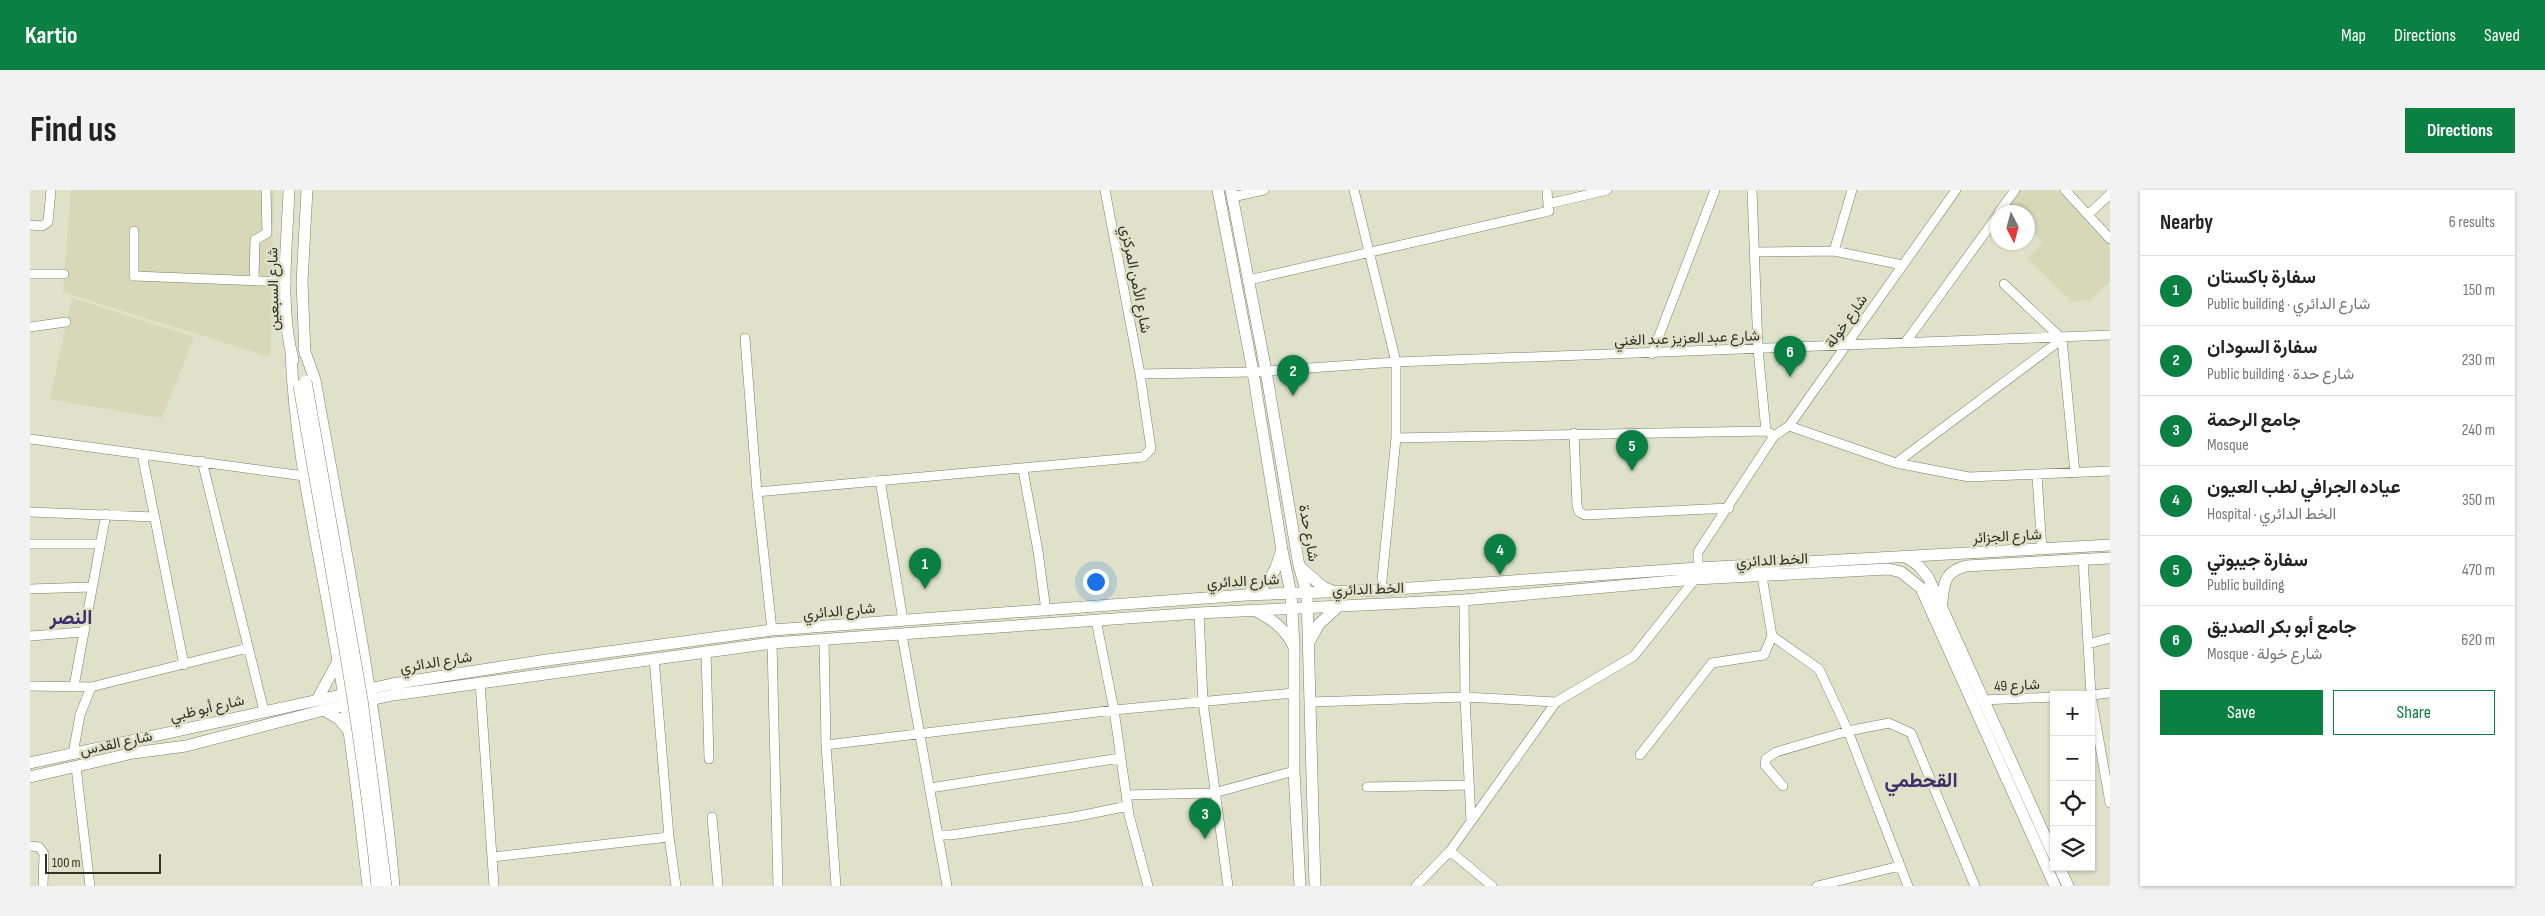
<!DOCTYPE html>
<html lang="en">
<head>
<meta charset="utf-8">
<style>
	:root { --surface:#fff; --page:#f2f2f2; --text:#222; --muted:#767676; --line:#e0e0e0; --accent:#0b8043 }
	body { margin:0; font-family:"Sofia Sans Condensed",Vazirmatn,sans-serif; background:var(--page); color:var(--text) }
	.controls { position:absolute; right:15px; bottom:15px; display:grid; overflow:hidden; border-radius:0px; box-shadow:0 1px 4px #0004 }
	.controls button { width:45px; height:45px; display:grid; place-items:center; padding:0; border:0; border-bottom:1px solid var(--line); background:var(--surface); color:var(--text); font:25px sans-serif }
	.compass { position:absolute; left:1960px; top:15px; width:45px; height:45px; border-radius:50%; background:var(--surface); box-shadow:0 1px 4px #0004; rotate:174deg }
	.scale { position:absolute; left:15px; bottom:12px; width:116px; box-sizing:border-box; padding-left:5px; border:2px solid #313228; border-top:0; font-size:14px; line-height:18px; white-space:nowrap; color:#313228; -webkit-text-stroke:4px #dfe1c8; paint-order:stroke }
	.you { position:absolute; left:1065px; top:391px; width:18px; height:18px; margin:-12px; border:4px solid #fff; border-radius:50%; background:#1a73e8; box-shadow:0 0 0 8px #1a73e833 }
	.badge { display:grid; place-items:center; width:32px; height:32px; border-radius:50%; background:var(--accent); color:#fff; font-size:16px; font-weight:700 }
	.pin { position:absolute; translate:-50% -41px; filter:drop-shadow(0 1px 2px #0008) }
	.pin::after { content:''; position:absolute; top:26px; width:18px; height:15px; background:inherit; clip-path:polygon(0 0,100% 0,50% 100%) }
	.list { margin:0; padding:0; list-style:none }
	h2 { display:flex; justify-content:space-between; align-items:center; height:65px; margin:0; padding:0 20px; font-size:21px }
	h2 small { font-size:16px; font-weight:400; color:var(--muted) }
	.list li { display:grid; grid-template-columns:32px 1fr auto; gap:15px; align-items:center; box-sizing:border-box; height:70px; padding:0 20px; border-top:1px solid var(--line) }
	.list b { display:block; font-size:19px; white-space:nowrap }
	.list p { margin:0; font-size:16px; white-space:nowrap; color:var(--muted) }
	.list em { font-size:16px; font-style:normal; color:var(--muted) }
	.actions { display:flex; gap:10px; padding:15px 20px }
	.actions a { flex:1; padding:11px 0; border:1px solid var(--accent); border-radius:0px; text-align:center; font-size:18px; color:var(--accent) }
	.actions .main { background:var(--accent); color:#fff }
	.icon { flex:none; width:28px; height:28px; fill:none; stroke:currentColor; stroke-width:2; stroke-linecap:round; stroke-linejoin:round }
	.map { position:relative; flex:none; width:2080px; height:696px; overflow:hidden; border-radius:0px }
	header { display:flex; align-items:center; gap:30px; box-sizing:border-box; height:70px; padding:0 25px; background:var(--accent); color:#fff }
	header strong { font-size:24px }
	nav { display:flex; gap:28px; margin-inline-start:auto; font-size:18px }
	.intro { display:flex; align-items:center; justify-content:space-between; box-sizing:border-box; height:120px; padding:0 30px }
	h1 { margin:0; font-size:35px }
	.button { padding:12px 22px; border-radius:0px; background:var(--accent); color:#fff; font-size:18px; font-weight:700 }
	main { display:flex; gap:30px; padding:0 30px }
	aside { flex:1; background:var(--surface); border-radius:0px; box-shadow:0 1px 4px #0004 }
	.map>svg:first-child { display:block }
</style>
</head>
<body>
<header>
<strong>Kartio</strong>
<nav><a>Map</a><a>Directions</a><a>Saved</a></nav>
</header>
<div class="intro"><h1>Find us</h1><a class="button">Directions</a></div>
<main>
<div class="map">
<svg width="2080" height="696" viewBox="0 0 2080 696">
	<rect width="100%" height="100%" fill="#dfe1c8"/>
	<path fill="#d6d8b8" d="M 41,0 L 244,0 L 240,167 L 33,102 Z
		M 1990,0 L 2027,0 L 2080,58 L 2080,91 L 2060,110 L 2042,111 L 1997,68 L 2013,53 L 1998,37 L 1998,22 L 1984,22 L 1977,16 Z
		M 42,108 L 164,147 L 132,228 L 20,209 Z"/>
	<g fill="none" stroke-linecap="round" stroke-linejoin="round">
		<g stroke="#7d7f68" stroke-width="10">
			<path id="minor" d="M 1324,0 L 1366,172 L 1366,248 L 1351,400
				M 1517,0 L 1518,14
				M 1722,0 L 1728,159 L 1736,241 L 1740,243
				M 2035,0 L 2080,49
				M 1202,7 L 1234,0
				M 1969,22 L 1985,0
				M 2058,25 L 2080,4
				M 0,35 L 12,36 L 18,32 L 21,0
				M 104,41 L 104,86 L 256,92
				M 1804,61 L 1822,0
				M 1725,62 L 1804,61 L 1873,75
				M 0,84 L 34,84
				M 1219,90 L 1519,21 L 1518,14 L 1577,0
				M 224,91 L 225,50 L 237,43 L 236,0
				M 1974,94 L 2032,149 L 2045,283
				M 0,137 L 36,132
				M 715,148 L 727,302 L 742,440
				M 1875,153 L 1968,25
				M 1622,164 L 1685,0
				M 1110,184 L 1223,182 L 1366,172 L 2080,145
				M 1759,236 L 1866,273 L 1939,287 L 2080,281
				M 1544,243 L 1547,316 L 1549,322 L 1555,325 L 1699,318
				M 1366,248 L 1736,241
				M 0,249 L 274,286
				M 112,264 L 154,475
				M 172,271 L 234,521
				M 1866,273 L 2032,149
				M 993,280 L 1008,361 L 1016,421
				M 2007,286 L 2012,360
				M 850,290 L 873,430
				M 727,302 L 1113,267 L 1121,259 L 1110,184 L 1075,0
				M 0,322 L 124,327
				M 0,354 L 70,354
				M 2053,369 L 2061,505 L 2080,613
				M 1668,378 L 1668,362 L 1744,246 L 1759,236 L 1926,0
				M 1731,380 L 1742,446 L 1789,479 L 1818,541 L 1878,696
				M 0,399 L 61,397
				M 1434,410 L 1435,507 L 1441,631
				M 1169,423 L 1173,512 L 1198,696
				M 1066,430 L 1084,520 L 1099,625 L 1118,696
				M 872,445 L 917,696
				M 0,446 L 52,442
				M 794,451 L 796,555 L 806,696
				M 742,453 L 748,696
				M 2058,454 L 2080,448
				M 676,461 L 679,569
				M 624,468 L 639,647 L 646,696
				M 450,492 L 464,696
				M 0,496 L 61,497 L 218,458
				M 44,496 L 76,324
				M 2061,505 L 2080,503
				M 1952,510 L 2024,507
				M 1280,512 L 1435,507 L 1526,512
				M 796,555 L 1084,520 L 1264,503
				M 43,564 L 50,525 L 61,497
				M 1610,565 L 1682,473 L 1734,465 L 1742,446
				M 46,577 L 60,696
				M 1753,596 L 1735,575 L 1736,569 L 1746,562 L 1818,541 L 1859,533 L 1881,543 L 1945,696
				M 1337,597 L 1439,595
				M 900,598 L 1090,568
				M 1097,605 L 1184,603 L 1264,581
				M 682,627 L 688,696
				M 909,645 L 921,645 L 1044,627 L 1098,616
				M 0,656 L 9,657 L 14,664 L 13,696
				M 1420,661 L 1462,696
				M 463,667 L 639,647
				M 1386,696 L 1420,661 L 1526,512 L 1604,466 L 1665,389
				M 1787,696 L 1870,676"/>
		</g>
		<g stroke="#7d7f68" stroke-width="12">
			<path id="major" d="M 259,0 C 257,55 249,116 263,170
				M 1188,0 L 1223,182 L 1252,360 L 1261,404 L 1264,456 L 1264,581 L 1270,696
				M 1201,0 L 1236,181 L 1269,376 L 1277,403 L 1285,696
				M 274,159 L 285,190 C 315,358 349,526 364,696
				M 261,163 C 265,263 289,360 306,459 C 320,538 329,617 338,696
				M 275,164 L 272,92 L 277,0
				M 1876,367 L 1888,375 L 1898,387 L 2024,666
				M 1269,376 L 1293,397 L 1303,401
				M 1220,403 C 1239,396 1246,381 1251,362
				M 1911,417 C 1915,395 1911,383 1936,376 L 2080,368
				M 1224,420 C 1241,429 1254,437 1263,455
				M 1279,452 L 1289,434 L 1309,416
				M 287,510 L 308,471
				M 294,520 L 309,529 L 319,541
				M 0,573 L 362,494 L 510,471 L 742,440 L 1216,405 L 1351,400 L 1668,378 L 2080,355
				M 0,587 L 103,563 L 156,556 L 294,520 L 363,505 L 742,453 L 1169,423 L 1434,410 L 1665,389 L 1858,379 L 1871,382 L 1891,398 L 2025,696
				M 2029,677 L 2038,696"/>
		</g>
		<use href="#minor" stroke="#fff" stroke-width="9"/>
		<use href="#major" stroke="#fff" stroke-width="11"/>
		<g stroke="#7d7f68" stroke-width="12" stroke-linecap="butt">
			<path id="major-bridge" d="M 276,191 L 332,509 L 356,696
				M 269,196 C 297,362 331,528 347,696"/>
		</g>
		<use href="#major-bridge" stroke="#fff" stroke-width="11"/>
	</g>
	<g text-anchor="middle" stroke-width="5" stroke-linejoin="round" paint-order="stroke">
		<g font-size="15" fill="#313228" stroke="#dfe1c8">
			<text transform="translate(1106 89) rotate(79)" y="5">شارع الأمن المركزي</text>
			<text transform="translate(243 99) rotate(-91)" y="5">شارع السبعين</text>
			<text transform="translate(1816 131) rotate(-55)" y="5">شارع خولة</text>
			<text transform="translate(1657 148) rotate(-2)" y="5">شارع عبد العزيز عبد الغني</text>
			<text transform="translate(1279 343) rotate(80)" y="5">شارع حدة</text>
			<text transform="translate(1977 346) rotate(-3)" y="5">شارع الجزائر</text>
			<text transform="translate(1742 370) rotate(-3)" y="5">الخط الدائري</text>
			<text transform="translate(1213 391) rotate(-3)" y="5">شارع الدائري</text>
			<text transform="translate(1338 399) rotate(-2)" y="5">الخط الدائري</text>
			<text transform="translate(809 421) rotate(-5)" y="5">شارع الدائري</text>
			<text transform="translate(406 472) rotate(-9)" y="5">شارع الدائري</text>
			<text transform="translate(1987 495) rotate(-3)" y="5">شارع 49</text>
			<text transform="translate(177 518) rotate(-13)" y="5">شارع أبو ظبي</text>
			<text transform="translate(86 553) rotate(-12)" y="5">شارع القدس</text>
		</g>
		<g font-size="20" font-weight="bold" fill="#3b306c" stroke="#dfe1c8">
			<text x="41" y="434">النصر</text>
			<text x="1891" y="597">القحطمي</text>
		</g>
	</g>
</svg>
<div class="controls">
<button>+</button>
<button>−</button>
<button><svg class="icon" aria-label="locate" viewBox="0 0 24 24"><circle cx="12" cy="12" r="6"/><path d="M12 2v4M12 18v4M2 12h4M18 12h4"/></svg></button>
<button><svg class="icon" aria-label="layers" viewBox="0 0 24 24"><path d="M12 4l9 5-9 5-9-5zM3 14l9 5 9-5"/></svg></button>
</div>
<svg class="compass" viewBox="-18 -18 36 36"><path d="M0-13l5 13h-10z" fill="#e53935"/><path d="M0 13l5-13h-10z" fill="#767676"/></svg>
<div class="scale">100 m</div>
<div class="you"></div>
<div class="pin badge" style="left:895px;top:399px">1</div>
<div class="pin badge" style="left:1263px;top:206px">2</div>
<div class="pin badge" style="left:1175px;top:649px">3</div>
<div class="pin badge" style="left:1470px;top:385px">4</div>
<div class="pin badge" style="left:1602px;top:281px">5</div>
<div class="pin badge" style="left:1760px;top:187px">6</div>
</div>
<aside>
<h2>Nearby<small>6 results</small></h2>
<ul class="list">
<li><span class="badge">1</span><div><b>سفارة باكستان</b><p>Public building · شارع الدائري</p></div><em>150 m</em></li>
<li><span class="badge">2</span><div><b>سفارة السودان</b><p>Public building · شارع حدة</p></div><em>230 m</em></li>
<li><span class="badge">3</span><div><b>جامع الرحمة</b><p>Mosque</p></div><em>240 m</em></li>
<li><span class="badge">4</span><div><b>عياده الجرافي لطب العيون</b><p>Hospital · الخط الدائري</p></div><em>350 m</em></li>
<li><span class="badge">5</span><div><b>سفارة جيبوتي</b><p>Public building</p></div><em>470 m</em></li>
<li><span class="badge">6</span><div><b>جامع أبو بكر الصديق</b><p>Mosque · شارع خولة</p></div><em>620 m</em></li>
</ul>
<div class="actions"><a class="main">Save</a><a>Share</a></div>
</aside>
</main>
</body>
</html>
